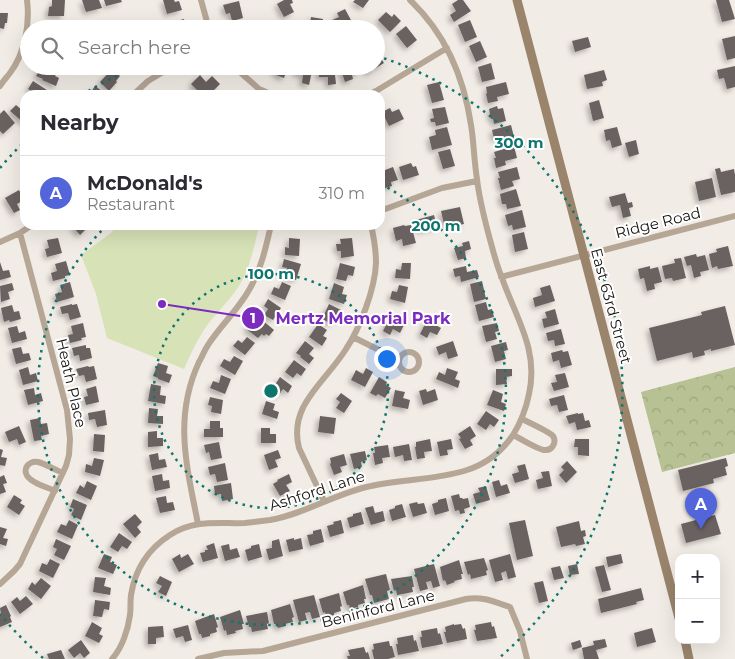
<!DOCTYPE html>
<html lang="en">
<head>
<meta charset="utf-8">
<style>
	:root { --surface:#fff; --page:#f2f2f3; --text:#2b2b33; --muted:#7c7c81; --line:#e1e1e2; --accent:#5365db }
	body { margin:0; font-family:Montserrat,sans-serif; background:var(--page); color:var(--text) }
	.controls { position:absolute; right:15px; bottom:15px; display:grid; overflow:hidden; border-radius:10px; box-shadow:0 5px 20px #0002 }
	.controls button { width:45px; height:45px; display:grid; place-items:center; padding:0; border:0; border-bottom:1px solid var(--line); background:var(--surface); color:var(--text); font:25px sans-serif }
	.you { position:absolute; left:386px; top:358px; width:18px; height:18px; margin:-12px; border:4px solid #fff; border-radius:50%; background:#1a73e8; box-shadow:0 0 0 8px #1a73e833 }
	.badge { display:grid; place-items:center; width:32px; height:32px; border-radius:50%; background:var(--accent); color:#fff; font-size:16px; font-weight:700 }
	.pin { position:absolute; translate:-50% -41px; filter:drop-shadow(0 1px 2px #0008) }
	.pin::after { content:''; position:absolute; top:26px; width:18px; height:15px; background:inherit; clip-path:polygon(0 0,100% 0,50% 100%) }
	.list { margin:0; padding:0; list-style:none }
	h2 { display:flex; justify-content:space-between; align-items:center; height:65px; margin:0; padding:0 20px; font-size:21px }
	h2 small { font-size:16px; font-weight:400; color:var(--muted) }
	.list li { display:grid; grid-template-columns:32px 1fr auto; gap:15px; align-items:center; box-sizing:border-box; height:75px; padding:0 20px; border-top:1px solid var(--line) }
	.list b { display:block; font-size:19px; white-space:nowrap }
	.list p { margin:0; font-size:16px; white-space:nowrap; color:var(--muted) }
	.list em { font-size:16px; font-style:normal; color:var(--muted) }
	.icon { flex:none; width:28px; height:28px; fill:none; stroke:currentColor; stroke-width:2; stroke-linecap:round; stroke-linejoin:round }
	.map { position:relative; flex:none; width:735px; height:659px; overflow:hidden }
	.search { position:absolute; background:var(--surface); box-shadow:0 5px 20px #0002; left:20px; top:20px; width:365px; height:55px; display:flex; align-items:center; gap:12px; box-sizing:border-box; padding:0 18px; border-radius:28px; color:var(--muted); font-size:19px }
	.panel { position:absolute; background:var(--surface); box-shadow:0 5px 20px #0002; left:20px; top:90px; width:365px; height:140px; border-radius:15px }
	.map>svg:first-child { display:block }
</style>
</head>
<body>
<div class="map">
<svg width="735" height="659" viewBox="0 0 735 659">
	<defs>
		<pattern id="forest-crowns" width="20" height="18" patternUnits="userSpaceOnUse" patternTransform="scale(1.25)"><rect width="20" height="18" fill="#b7c193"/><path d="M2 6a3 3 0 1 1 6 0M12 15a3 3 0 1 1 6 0" fill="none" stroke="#9ca57e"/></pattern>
		<filter id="shadow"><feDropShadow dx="-3" dy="3" stdDeviation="2.5" flood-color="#0004"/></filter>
	</defs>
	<rect width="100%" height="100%" fill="#f2ece6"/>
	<path fill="url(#forest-crowns)" d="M 735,367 L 735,453 L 662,472 L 641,392 Z"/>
	<path fill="#d7e2b7" d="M 117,225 L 259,225 C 255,245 251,263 242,281 C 233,297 219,310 208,324 C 198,338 191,353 184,369 L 107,338 L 96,294 L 81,255 L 111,233 Z"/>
	<path fill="#6a6260" filter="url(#shadow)" d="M 52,0 L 65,0 L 64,16 L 48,16 L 49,7 L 52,6 Z
		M 82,0 L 99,0 L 102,8 L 86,12 Z
		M 104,0 L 121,0 L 122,2 L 106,6 Z
		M 163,0 L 174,0 L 175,2 L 179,1 L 182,10 L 167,14 Z
		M 284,0 L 292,0 L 293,3 L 290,4 L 294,12 L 284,17 L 277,4 Z
		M 355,0 L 369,0 L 363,8 L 353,2 Z
		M 458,0 L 463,0 L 471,11 L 454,22 L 450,15 L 456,11 L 452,4 Z
		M 716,0 L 729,0 L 735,19 L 722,22 Z
		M 239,1 L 243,18 L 232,21 L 230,13 L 226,14 L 223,5 Z
		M 345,9 L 352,22 L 339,29 L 337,29 L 332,20 L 339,17 L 337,13 Z
		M 386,12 L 392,17 L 394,14 L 401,21 L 390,32 L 378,20 Z
		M 0,13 L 8,13 L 7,23 L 5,23 L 4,29 L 0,28 Z
		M 311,17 L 323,19 L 322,29 L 300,29 L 301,22 L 310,24 Z
		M 184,19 L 186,26 L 179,29 L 167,29 L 165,24 Z
		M 470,20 L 477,37 L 465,42 L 458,25 Z
		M 60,21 L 72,22 L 71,29 L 59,29 Z
		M 249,21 L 254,29 L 240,29 L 239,27 Z
		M 406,26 L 417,40 L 407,48 L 396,34 Z
		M 735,36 L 735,58 L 727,60 L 722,39 Z
		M 588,37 L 591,47 L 575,52 L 572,41 Z
		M 480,41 L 487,57 L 476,62 L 469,46 Z
		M 376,51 L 384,63 L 368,73 L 364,66 L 376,66 Z
		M 491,63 L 495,79 L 482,82 L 478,67 Z
		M 47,66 L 51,66 L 58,69 L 55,76 L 59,78 L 56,86 L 42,80 L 43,79 L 36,76 L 40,69 L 45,71 Z
		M 271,66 L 288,66 L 284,78 L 276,75 L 277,72 L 270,69 Z
		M 296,66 L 313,66 L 309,85 L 302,83 L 303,75 L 295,73 Z
		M 318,66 L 334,66 L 336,84 L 328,85 L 328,77 L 319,77 Z
		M 343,66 L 357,66 L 359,72 L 352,75 L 353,79 L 345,82 L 340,67 Z
		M 735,66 L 735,87 L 727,89 L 724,78 L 719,79 L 717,70 Z
		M 112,69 L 120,76 L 116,81 L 117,82 L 109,91 L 100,82 Z
		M 604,70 L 607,80 L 602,82 L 603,86 L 587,89 L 584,75 Z
		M 200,75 L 206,82 L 212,76 L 220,84 L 209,95 L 202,95 L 191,84 Z
		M 33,81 L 50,92 L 48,95 L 37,95 L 28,89 Z
		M 439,82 L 444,100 L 432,103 L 427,85 Z
		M 506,82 L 509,94 L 497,97 L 498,101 L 488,103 L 486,94 L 487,93 L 486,87 Z
		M 95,86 L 108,95 L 89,95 Z
		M 599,100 L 604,118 L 593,121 L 589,103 Z
		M 16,105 L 22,110 L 25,107 L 25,124 L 10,111 Z
		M 497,106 L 498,109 L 503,108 L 506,121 L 494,124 L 493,119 L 491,119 L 489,109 Z
		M 445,107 L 449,123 L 436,126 L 435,122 L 431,122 L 430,119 L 434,118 L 432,109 Z
		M 390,108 L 392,112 L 399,109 L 404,119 L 389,126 L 382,112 Z
		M 4,110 L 15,123 L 3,134 L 0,131 L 0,114 Z
		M 511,125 L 515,141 L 505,144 L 503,137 L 494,139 L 492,130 Z
		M 447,127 L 452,145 L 432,150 L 429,137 L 436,135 L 435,130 Z
		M 617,127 L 622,145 L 612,148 L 610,140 L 606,141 L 604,130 Z
		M 636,140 L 639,154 L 629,157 L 625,143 Z
		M 514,146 L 517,158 L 505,161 L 506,165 L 496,168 L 494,158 L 496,158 L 494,152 Z
		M 450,149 L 455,166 L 443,169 L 438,152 Z
		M 411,163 L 413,167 L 416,166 L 419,175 L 403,180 L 399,167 Z
		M 393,167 L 398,180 L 391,182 L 392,186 L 382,189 L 380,184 L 380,172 Z
		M 517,167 L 520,179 L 512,181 L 514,186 L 501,190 L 498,178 L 500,178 L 498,172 Z
		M 720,168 L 721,172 L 734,169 L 735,175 L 735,192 L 721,195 L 715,169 Z
		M 712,178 L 716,197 L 699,201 L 695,182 Z
		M 516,189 L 521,206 L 507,209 L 506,204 L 502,204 L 500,194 Z
		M 19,190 L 24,200 L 17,204 L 20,210 L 14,213 L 5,198 Z
		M 625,193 L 628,203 L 632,202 L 633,207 L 629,208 L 631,216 L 623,218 L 620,205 L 612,207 L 609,197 Z
		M 460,207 L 464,224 L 455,226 L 454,222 L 444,224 L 441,211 Z
		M 522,210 L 526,227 L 513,230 L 512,225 L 508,226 L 505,215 Z
		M 434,215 L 437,227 L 419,231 L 416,220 Z
		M 71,225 L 90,225 L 80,235 Z
		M 404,225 L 405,226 L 411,225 L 416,243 L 403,246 L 402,239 L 396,241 L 393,228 Z
		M 524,232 L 528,249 L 515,252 L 512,235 Z
		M 58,238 L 62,253 L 47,257 L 45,249 L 49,248 L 47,240 Z
		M 289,238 L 300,239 L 299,256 L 285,255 L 285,247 L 289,248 Z
		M 352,238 L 354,256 L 341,258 L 341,251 L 337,251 L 336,244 L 341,244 L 340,239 Z
		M 469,241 L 471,249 L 465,251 L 466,258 L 458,260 L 454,248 L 463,246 L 462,243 Z
		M 728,246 L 733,266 L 718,269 L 717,266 L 712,268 L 709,254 L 717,252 L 716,249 Z
		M 696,254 L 697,257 L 705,255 L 709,270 L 700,272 L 701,276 L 694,278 L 691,265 L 687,266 L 684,257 Z
		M 681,258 L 686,278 L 673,281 L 672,278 L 665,279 L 662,266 L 675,263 L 674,259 Z
		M 284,259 L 301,264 L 296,280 L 285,277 L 287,268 L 282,267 Z
		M 66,261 L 70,275 L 65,276 L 65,278 L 53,281 L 51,273 L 57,271 L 55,264 Z
		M 0,262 L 3,271 L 9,270 L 11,277 L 0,280 Z
		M 340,263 L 355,267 L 353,276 L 348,275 L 346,281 L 336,279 Z
		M 402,263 L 411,263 L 410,279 L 395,278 L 396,269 L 401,270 Z
		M 466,266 L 467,272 L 477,270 L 479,277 L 461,282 L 460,276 L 455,277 L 453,269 Z
		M 650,266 L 650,269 L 658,267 L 662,282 L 654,284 L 655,289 L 647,291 L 644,278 L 640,279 L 638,269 Z
		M 482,281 L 486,299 L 474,302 L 470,284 Z
		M 70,282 L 74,297 L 57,302 L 55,294 L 62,292 L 60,285 Z
		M 282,282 L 291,286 L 285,300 L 271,294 L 274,287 L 279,289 Z
		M 12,283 L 14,290 L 8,292 L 10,299 L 1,302 L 0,286 Z
		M 334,283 L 344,287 L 342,294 L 347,295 L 344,304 L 329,299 Z
		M 399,285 L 408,287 L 405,303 L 390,299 L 392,291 L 397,292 Z
		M 550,285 L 555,301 L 535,307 L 533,298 L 542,295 L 540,288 Z
		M 268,299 L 281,308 L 273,320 L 264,315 L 268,309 L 264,306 Z
		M 486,302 L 488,310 L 492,309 L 494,317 L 479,321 L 475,305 Z
		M 72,304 L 72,305 L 77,304 L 81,317 L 70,320 L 68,313 L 62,314 L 60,307 Z
		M 329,304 L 343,311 L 339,319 L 335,317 L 332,324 L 322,319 Z
		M 12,305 L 14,312 L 19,311 L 21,319 L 10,322 L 9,320 L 4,322 L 1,308 Z
		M 725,306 L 735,345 L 711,351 L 711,349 L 704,351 L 705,355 L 693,358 L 692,352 L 657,361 L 649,328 L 702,315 L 701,312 Z
		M 555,309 L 559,324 L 544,328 L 542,319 L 547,318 L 545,312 Z
		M 391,315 L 405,323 L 400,333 L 393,329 L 390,335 L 383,331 Z
		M 261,319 L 274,330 L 269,336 L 266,334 L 264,336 L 262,334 L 258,338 L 246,329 L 251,322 L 256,326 Z
		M 427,320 L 441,328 L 437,335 L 430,332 L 427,338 L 420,334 Z
		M 83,323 L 86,337 L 81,338 L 82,340 L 70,343 L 68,335 L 73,334 L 71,326 Z
		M 497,323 L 499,331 L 495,332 L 497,339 L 486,342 L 482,326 Z
		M 318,324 L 327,330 L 323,336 L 327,338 L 322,346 L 309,337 Z
		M 17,326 L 19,333 L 25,331 L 27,339 L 12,343 L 8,328 Z
		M 561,329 L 565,344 L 555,346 L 554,340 L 548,341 L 546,333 Z
		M 247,337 L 255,343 L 245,355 L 233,346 L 238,340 L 242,343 Z
		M 305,341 L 314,348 L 309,354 L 314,358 L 309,364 L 300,357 L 301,356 L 296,353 Z
		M 453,341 L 458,356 L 448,359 L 446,352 L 439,355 L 436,347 Z
		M 506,342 L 508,350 L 504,351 L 506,359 L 495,362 L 491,346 Z
		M 86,345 L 86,348 L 90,348 L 92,358 L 80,361 L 79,355 L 74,356 L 72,348 Z
		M 21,347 L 23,354 L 29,353 L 31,360 L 16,364 L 12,349 Z
		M 562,350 L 563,352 L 568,351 L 572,365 L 561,368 L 559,360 L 553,362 L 551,353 Z
		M 234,356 L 243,361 L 235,375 L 220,366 L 224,359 L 230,362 Z
		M 294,360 L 306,369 L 301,376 L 297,373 L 293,378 L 285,372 Z
		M 158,363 L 168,366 L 166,373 L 172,375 L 169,383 L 158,379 L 158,378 L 153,376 Z
		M 88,366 L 89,367 L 94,366 L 97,379 L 86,382 L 84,375 L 79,376 L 76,369 Z
		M 28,367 L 30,375 L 36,373 L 38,381 L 23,385 L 19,370 Z
		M 366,368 L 373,372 L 365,387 L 351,380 L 356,370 L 363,374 Z
		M 447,368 L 458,372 L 455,379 L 460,381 L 458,388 L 436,379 L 439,372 L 445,375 Z
		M 496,369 L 512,369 L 512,376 L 506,377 L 507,384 L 496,385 Z
		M 565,373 L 569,387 L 554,391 L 551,383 L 557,382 L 555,375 Z
		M 221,375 L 231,379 L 225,394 L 210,388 L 213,381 L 219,383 Z
		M 280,377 L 292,386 L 288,393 L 283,389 L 278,396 L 271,391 Z
		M 379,377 L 387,382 L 386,385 L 391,388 L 385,398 L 378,394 L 376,396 L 370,393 Z
		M 151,384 L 161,386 L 160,395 L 166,396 L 165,404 L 148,401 Z
		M 96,386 L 99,402 L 86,405 L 84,397 L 88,396 L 86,389 Z
		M 34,388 L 35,395 L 41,393 L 43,401 L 28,405 L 24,390 Z
		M 426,389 L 427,392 L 435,389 L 438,400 L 423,405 L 419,391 Z
		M 395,390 L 405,392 L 403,398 L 410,400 L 408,409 L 392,406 Z
		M 493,390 L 503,394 L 501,402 L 506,404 L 504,411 L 487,405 Z
		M 341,393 L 352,401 L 344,413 L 336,408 L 340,402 L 336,399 Z
		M 564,395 L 568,410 L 559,412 L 557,405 L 551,406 L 549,399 Z
		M 210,397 L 223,400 L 221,414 L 211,412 L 212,406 L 208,405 Z
		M 266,401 L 275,404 L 273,410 L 279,412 L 277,419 L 262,414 Z
		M 149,408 L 158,409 L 157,416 L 163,416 L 163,424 L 148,423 Z
		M 105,410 L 107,425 L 97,427 L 95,419 L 89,420 L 88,413 Z
		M 486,411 L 499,420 L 494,427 L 490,424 L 486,430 L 477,424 Z
		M 578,413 L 578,414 L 583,413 L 585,421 L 589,420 L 591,427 L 577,430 L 575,422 L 569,424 L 566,416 Z
		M 320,416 L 336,418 L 334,434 L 318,432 Z
		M 40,418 L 41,424 L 47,423 L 49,434 L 41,436 L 42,440 L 34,441 L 30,420 Z
		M 210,421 L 220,421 L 220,428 L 223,428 L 223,437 L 204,437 L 204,429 L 210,429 Z
		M 19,426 L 26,442 L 19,445 L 17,439 L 9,442 L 5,432 Z
		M 470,426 L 476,436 L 470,440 L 473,445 L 465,449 L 459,439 L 461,438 L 458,434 Z
		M 261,428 L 270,428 L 270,434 L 276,434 L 276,443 L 261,443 Z
		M 157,431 L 157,438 L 163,438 L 163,446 L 148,447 L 148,432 Z
		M 94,434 L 105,435 L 104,452 L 93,451 Z
		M 430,439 L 432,451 L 424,452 L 425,458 L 417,459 L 415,447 L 416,447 L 416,442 Z
		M 451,439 L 453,449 L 447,450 L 448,455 L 440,456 L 437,442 Z
		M 575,439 L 589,439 L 589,456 L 578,455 L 578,447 L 574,447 Z
		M 219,442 L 222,458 L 211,460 L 209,452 L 206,453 L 204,445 Z
		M 409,444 L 412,460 L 404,461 L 403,455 L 395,457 L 393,447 Z
		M 388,445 L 390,457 L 382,458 L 383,463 L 375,465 L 373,453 L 375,453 L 374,447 Z
		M 0,449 L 3,450 L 1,457 L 7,458 L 5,466 L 0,465 Z
		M 278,450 L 281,458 L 275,460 L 278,467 L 269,470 L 264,455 Z
		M 365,451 L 367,460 L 361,462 L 362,467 L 354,469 L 350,454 Z
		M 158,453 L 159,460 L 165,459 L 167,467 L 152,470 L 149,455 Z
		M 344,454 L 347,465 L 340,467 L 342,472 L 334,475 L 330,464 L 331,463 L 330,458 Z
		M 94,458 L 104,460 L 100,476 L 85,472 L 86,464 L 92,466 Z
		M 726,458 L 728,466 L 725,467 L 727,475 L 713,479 L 714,483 L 683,491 L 678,470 Z
		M 567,461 L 577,472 L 566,483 L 559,475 L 564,470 L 561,467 Z
		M 225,463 L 228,480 L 217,482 L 215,474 L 210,475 L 208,467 Z
		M 525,464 L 529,479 L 515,483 L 512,474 L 519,472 L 517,466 Z
		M 549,471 L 552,486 L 538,489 L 536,480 L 543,478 L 541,472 Z
		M 162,474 L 163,481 L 169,480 L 170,488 L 155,491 L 152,476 Z
		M 289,474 L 292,482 L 286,485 L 290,491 L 280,496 L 273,484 L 278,481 L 277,480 Z
		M 4,475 L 7,483 L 3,484 L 6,492 L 0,494 L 0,477 Z
		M 499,480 L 501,486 L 507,484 L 510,493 L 496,497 L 492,482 Z
		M 87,481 L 97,486 L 91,500 L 76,493 L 80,485 L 84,488 Z
		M 231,483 L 233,499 L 222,501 L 221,494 L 215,495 L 214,486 Z
		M 486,486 L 490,500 L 476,504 L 473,494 L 480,492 L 478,488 Z
		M 459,494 L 460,498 L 462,498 L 463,499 L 468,498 L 470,507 L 464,509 L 465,513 L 460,514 L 459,510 L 455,511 L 451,496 Z
		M 14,495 L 22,500 L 20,503 L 25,506 L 19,515 L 7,507 Z
		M 166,496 L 167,503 L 173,502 L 175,510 L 160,513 L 156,498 Z
		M 446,498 L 449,511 L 435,515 L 432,504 L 438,502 L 438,500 Z
		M 73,499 L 87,505 L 81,520 L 71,515 L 74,509 L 70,507 Z
		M 417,502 L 418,504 L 424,503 L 427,513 L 413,517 L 409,504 Z
		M 402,504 L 406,517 L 392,521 L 389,510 L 395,508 L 395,506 Z
		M 373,506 L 375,513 L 383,511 L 385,521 L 371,525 L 365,508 Z
		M 361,512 L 364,524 L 350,528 L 347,518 L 353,516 L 353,514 Z
		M 135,514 L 142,522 L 137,527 L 141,532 L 135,538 L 123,524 Z
		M 715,515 L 721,534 L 686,543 L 681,524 Z
		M 69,520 L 78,525 L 72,539 L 57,532 L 61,524 L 66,526 Z
		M 341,520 L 344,533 L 330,537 L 327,526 L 334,524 L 333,522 Z
		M 525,520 L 533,556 L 517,560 L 509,523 Z
		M 579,521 L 581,531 L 585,530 L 586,536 L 583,537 L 585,544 L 576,546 L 575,544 L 561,547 L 556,527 Z
		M 0,527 L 7,529 L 3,538 L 8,539 L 6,546 L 0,544 Z
		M 321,529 L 324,542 L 310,546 L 307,535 L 313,534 L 313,531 Z
		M 119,533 L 132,542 L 127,549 L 122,546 L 118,552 L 110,547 Z
		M 294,538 L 294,540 L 301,538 L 303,549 L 289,552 L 286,540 Z
		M 56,539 L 71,546 L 64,560 L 54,555 L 57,549 L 53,547 Z
		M 279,539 L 283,556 L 269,560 L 266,549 L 272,548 L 272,541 Z
		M 214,543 L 218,558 L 203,562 L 200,553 L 205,552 L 205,550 L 208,550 L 206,546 Z
		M 229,544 L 230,550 L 237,548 L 240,557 L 225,561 L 221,546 Z
		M 259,544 L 262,557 L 248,561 L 245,550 L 251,548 L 251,546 Z
		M 104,554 L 112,557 L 110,562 L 117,565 L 113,574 L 98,568 Z
		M 180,554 L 181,558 L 188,554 L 194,564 L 179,572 L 172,559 Z
		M 510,554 L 516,577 L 508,579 L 506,571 L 501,573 L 503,580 L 495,582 L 489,560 Z
		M 621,554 L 623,563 L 608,567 L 606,557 Z
		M 484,558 L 488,570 L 486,571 L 487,575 L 471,579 L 470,574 L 468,575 L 464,562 Z
		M 50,559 L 60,564 L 53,578 L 39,571 L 42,563 L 47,565 Z
		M 459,560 L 463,574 L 461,574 L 462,579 L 454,581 L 455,582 L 447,585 L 445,580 L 443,581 L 440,567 Z
		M 434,564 L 440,586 L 433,588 L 431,581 L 426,582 L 428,589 L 420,591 L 414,569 Z
		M 577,564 L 579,574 L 570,575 L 568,566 Z
		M 604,565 L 611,590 L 602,592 L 595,567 Z
		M 560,566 L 564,578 L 554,580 L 551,568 Z
		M 386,574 L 390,590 L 387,591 L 389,599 L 374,603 L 372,595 L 370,595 L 365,579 Z
		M 160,576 L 172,582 L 166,596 L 158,592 L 162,586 L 156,583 Z
		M 412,576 L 414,587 L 412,587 L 413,592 L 397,595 L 396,590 L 394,591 L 391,579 Z
		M 95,577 L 106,578 L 104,586 L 111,588 L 110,595 L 93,592 Z
		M 41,578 L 51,586 L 41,599 L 28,589 L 32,582 L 35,585 Z
		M 543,581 L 548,601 L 539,603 L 534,583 Z
		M 363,585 L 366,599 L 364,599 L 365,603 L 358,605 L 358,607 L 350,609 L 349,605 L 347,605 L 343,592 Z
		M 641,588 L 644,600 L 636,602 L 637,604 L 601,613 L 598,599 Z
		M 339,593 L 342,606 L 340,607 L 341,611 L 334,613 L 334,615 L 326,617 L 325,612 L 323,613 L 319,599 Z
		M 314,595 L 320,617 L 312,619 L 310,612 L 305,613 L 307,620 L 299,622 L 293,600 Z
		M 26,596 L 33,604 L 20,614 L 11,602 L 17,597 L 20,601 Z
		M 95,600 L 110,602 L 109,610 L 104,609 L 102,617 L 93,616 Z
		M 290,604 L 294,617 L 292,618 L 293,622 L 285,624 L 286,626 L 278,628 L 276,624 L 274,624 L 271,610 Z
		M 6,605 L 11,616 L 10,617 L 12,622 L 0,627 L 0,615 L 1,615 L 0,608 Z
		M 240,610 L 244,624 L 242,624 L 243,629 L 235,631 L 236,633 L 227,635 L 226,630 L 224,631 L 220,617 Z
		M 267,612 L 269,623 L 267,624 L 268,629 L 252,632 L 251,627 L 249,627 L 246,616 Z
		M 214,614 L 218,627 L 216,628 L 217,632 L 210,634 L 210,636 L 202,638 L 201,634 L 199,634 L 195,621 Z
		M 92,622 L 102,628 L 99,634 L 103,636 L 99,643 L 85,636 Z
		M 491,622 L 492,627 L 494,626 L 497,638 L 477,641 L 474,630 L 476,630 L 475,625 Z
		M 454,624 L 454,625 L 461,624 L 463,629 L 465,628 L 467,639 L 447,643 L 444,632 L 446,632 L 445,627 Z
		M 188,625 L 192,640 L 185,642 L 183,636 L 176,638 L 173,629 Z
		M 163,626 L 164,637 L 156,638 L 156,644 L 148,644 L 148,627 Z
		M 437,628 L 438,634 L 440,633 L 443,644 L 422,648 L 420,637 L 422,637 L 421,631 Z
		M 652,628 L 656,642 L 637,647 L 634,633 Z
		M 413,635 L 414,641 L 416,640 L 419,651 L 398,655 L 396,644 L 398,644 L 397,638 Z
		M 605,639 L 607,647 L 596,650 L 599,659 L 584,659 L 582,648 L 594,645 L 593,641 Z
		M 81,640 L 90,653 L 84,658 L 80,653 L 74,658 L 68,650 Z
		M 580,640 L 582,647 L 573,650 L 571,643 Z
		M 389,641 L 390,646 L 392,646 L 395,657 L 388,659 L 374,659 L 372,650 L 374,649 L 373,644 Z
		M 364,647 L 366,653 L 368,652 L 370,659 L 348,659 L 347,656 L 350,656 L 348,650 Z
		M 61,650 L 65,659 L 49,659 L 47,654 Z"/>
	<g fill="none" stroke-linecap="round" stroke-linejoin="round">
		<path stroke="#b6a696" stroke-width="6" d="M 201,0 L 209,29
			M 233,66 L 259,89 L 273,95
			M 0,86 C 3,81 7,77 10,73 C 25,53 30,24 27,0
			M 133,95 L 148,81 L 173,66
			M 368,95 L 376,91 L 447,48
			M 380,211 L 442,188 L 477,181
			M 0,242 L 20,233 L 32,225
			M 501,277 L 735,216
			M 353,337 L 399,360
			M399 362a10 10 0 1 1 20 0a10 10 0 1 1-20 0Z
			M 513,435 C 520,438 538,450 545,450 C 552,451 557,442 553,436 C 550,432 528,422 522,419
			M 55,491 C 47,487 37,485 30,479 C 21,472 27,460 38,462 C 46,464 55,470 63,473
			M 324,501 L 299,448 C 288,405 325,383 346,349 C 360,328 375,289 376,263 C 376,250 374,238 371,225
			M 198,524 C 187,467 173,418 199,362 C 202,357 204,351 208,345 C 220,326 238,310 249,290 C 261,270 266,247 271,225
			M 0,584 L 14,571 L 20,564 L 66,466 L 69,455 L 70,439 L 67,410 L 20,233
			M 112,659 C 122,648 128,630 130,615 C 131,608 130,602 131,595 C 135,570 148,549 170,535 C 194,519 218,524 245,523 C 253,522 262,521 270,520 C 305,514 336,493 371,486 C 402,479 437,480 467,470 C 486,464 502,451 513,435 C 521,422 526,409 529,394 C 539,350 516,318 502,278 C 496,264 493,250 489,236 C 484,217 479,198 477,179 C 474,161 474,143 471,125 C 464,78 445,33 410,0
			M 198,659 L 224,653 L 263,651 L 466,599 C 482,596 495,602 510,607 L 520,631 L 527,659"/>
		<path stroke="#9a846c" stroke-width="9" d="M 517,0 L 679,618
			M 685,640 L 689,659"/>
	</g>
	<g fill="none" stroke="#0f766e" stroke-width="2.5" stroke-dasharray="2.5 5">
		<circle cx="271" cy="391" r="117"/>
		<path d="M381 184A234 234 0 1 1 106 226"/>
		<path d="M43 658A351 351 0 0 1 0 614M0 168A351 351 0 0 1 25 141M82 95A351 351 0 0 1 137 67M377 56A351 351 0 0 1 499 658"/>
	</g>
	<g text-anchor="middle" stroke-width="4" stroke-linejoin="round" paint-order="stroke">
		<g font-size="15" fill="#141210" stroke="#fff">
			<text transform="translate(658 223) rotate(-14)" y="5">Ridge Road</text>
			<text transform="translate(611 306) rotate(75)" y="5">East 63rd Street</text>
			<text transform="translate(71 383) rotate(77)" y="5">Heath Place</text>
			<text transform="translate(317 491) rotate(-18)" y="5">Ashford Lane</text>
			<text transform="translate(378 609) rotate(-14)" y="5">Beninford Lane</text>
		</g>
	</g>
	<circle cx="271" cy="391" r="8" fill="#0f766e" stroke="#fff" stroke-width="2.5"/>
	<g font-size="15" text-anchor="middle" font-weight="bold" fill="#0f766e" stroke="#fff" stroke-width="4" stroke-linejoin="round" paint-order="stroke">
		<text x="519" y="148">300 m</text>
		<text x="436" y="231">200 m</text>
		<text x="271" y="279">100 m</text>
	</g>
	<path fill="none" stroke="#7b2cbf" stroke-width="2" d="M162 304L253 318"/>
	<g fill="#7b2cbf" stroke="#fff" stroke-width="2">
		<circle cx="162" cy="304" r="5"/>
		<circle cx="253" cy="318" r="12"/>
	</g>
	<g font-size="15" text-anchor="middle" font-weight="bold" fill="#fff">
		<text x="253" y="323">1</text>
	</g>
	<g font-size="16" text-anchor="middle" font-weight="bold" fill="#7b2cbf" stroke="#fff" stroke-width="4" stroke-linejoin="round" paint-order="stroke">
		<text x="363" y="324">Mertz Memorial Park</text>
	</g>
</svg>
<div class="controls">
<button>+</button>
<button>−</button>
</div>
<div class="you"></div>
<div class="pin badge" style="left:701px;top:529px">A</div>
<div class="search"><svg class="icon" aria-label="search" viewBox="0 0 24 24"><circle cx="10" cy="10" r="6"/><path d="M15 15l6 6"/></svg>Search here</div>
<section class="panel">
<h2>Nearby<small></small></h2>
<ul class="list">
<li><span class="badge">A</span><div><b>McDonald's</b><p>Restaurant</p></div><em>310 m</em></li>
</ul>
</section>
</div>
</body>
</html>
